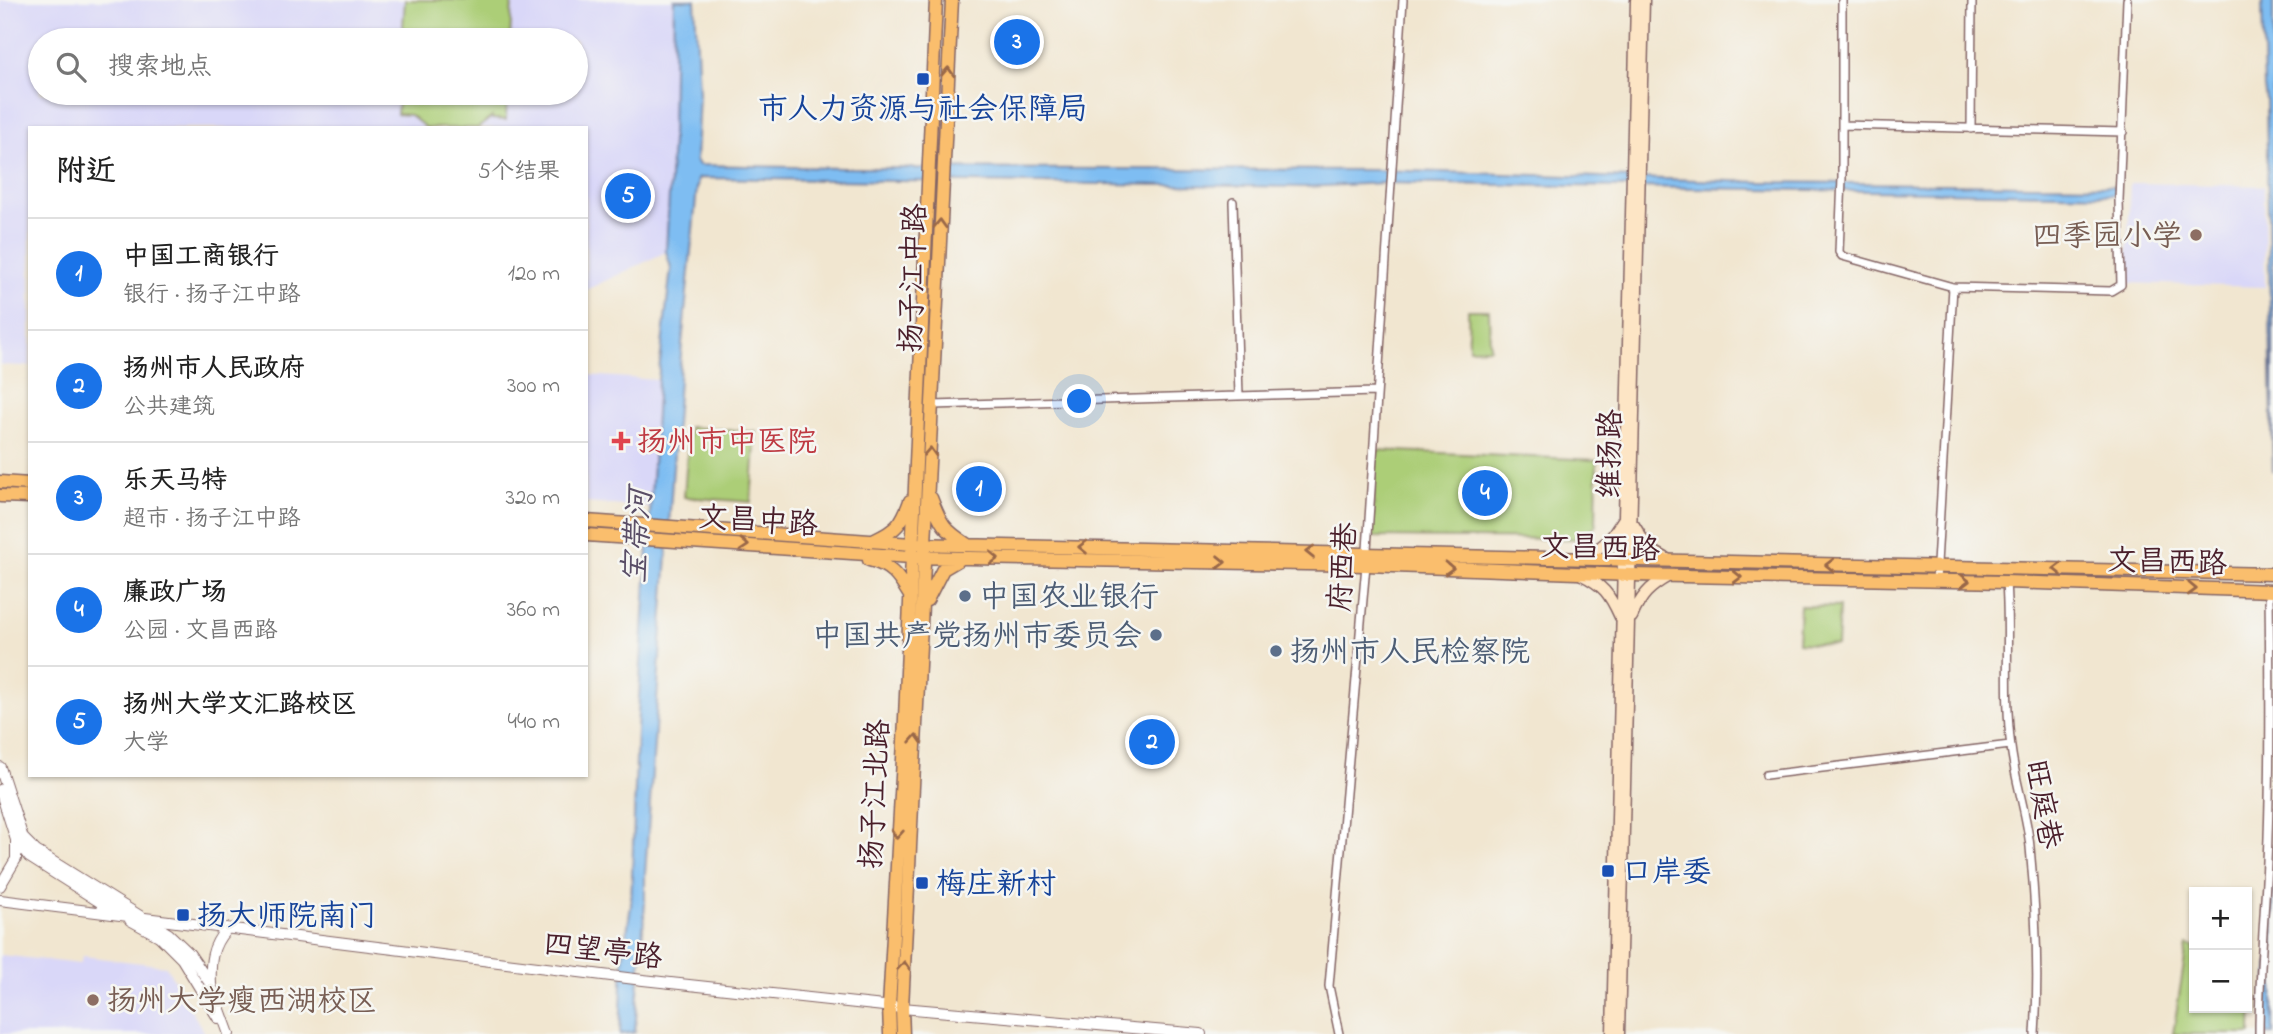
<!DOCTYPE html>
<html lang="zh">
<head>
<meta charset="utf-8">
<style>
	:root { --surface:#fff; --page:#f6f6f6; --text:#222; --muted:#767676; --line:#e0e0e0; --accent:#1a73e8 }
	body { margin:0; font-family:"Indie Flower","LXGW WenKai TC",sans-serif; background:var(--page); color:var(--text) }
	.controls { position:absolute; right:21px; bottom:21px; display:grid; overflow:hidden; border-radius:0px; box-shadow:0 2px 5px #0004 }
	.controls button { width:63px; height:63px; display:grid; place-items:center; padding:0; border:0; border-bottom:2px solid var(--line); background:var(--surface); color:var(--text); font:35px sans-serif }
	.you { position:absolute; left:1080px; top:402px; width:24px; height:24px; margin:-18px; border:5px solid #fff; border-radius:50%; background:#1a73e8; box-shadow:0 0 0 10px #1a73e833 }
	.badge { display:grid; place-items:center; width:46px; height:46px; border-radius:50%; background:var(--accent); color:#fff; font-size:23px; font-weight:700 }
	.pin { position:absolute; translate:-50% -50%; border:4px solid #fff; box-shadow:0 2px 7px #0006 }
	.list { margin:0; padding:0; list-style:none }
	h2 { display:flex; justify-content:space-between; align-items:center; height:91px; margin:0; padding:0 28px; font-size:30px }
	h2 small { font-size:23px; font-weight:400; color:var(--muted) }
	.list li { display:grid; grid-template-columns:46px 1fr auto; gap:21px; align-items:center; box-sizing:border-box; height:112px; padding:0 28px; border-top:2px solid var(--line) }
	.list b { display:block; font-size:26px; white-space:nowrap }
	.list p { margin:0; font-size:23px; white-space:nowrap; color:var(--muted) }
	.list em { font-size:23px; font-style:normal; color:var(--muted) }
	.icon { flex:none; width:38px; height:38px; fill:none; stroke:currentColor; stroke-width:2; stroke-linecap:round; stroke-linejoin:round }
	.map { position:relative; flex:none; width:2273px; height:1034px; overflow:hidden }
	.search { position:absolute; background:var(--surface); box-shadow:0 2px 5px #0004; left:28px; top:28px; width:560px; height:77px; display:flex; align-items:center; gap:18px; box-sizing:border-box; padding:0 24px; border-radius:38px; color:var(--muted); font-size:26px }
	.panel { position:absolute; background:var(--surface); box-shadow:0 2px 5px #0004; left:28px; top:126px; width:560px; height:651px; border-radius:0px }
	.map>svg:first-child { display:block }
</style>
</head>
<body>
<div class="map">
<svg width="2273" height="1034" viewBox="0 0 2273 1034">
	<rect width="100%" height="100%" fill="#f6f6f2"/>
	<filter id="ink" filterUnits="userSpaceOnUse"><feTurbulence type="fractalNoise" baseFrequency=".0143" numOctaves="2"/><feDisplacementMap in="SourceGraphic" scale="14" xChannelSelector="R" yChannelSelector="G"/><feConvolveMatrix kernelMatrix="1 2 1 2 8 2 1 2 1" color-interpolation-filters="sRGB"/></filter>
	<filter id="wash" filterUnits="userSpaceOnUse"><feTurbulence type="fractalNoise" baseFrequency=".00686" numOctaves="4" result="noise"/><feDisplacementMap in="SourceGraphic" scale="28" xChannelSelector="R" yChannelSelector="G"/><feGaussianBlur stdDeviation="1.57" result="paint"/><feColorMatrix in="noise" values="0 0 0 0 0 0 0 0 0 0 0 0 0 0 0 0 0 1.4 0 .05"/><feComposite in="paint" operator="in"/></filter>
	<g filter="url(#wash)">
		<rect width="100%" height="100%" fill="#f1e6d0"/>
		<path fill="#d9d7f8" fill-rule="evenodd" d="M 0,0 L 674,0 L 672,141 L 666,252 L 586,290 L 586,128 L 30,128 L 30,366 L 0,365 ZM 40,40 L 576,40 L 576,93 L 40,93 Z
			M 2130,183 L 2264,186 L 2265,287 L 2127,283 Z
			M 586,375 L 658,380 L 652,508 L 586,503 Z
			M 0,955 L 80,964 L 83,956 L 166,966 L 205,1034 L 0,1034 Z"/>
		<path fill="#acce77" stroke="#7b7651" stroke-width="2" d="M 405,0 L 512,0 L 510,40 L 402,40 Z
			M 399,93 L 507,93 L 506,120 L 492,119 L 492,117 L 478,128 L 426,128 L 410,115 L 397,114 Z
			M 1468,310 L 1489,310 L 1490,348 L 1469,349 Z
			M 689,427 L 756,432 L 751,502 L 684,497 Z
			M 1376,450 L 1597,460 L 1596,525 L 1579,539 L 1372,537 Z
			M 1800,606 L 1839,607 L 1837,645 L 1798,643 Z
			M 2187,945 L 2194,947 L 2194,1008 L 2247,1008 L 2247,955 L 2253,956 L 2251,1034 L 2173,1034 Z"/>
		<path fill="#7ebdf2" stroke="#646e8e" stroke-width="2" d="M 674,0 L 695,0 L 699,93 L 696,160 L 699,165 L 843,168 L 1375,170 L 1761,182 L 2114,186 L 2114,195 L 1383,183 L 1304,187 L 698,178 L 680,365 L 645,875 L 645,903 L 635,1032 L 620,1034 L 623,960 L 631,905 L 637,730 L 658,380 L 671,268 L 666,251 L 672,141 Z
			M 2262,0 L 2273,0 L 2273,472 L 2266,99 L 2264,87 Z
			M 2273,839 L 2273,1034 L 2266,1034 Z"/>
	</g>
	<g filter="url(#ink)">
		<g fill="none" stroke-linecap="round" stroke-linejoin="round">
			<g stroke="#846565" stroke-width="10">
				<path id="minor" d="M 1842,0 L 1842,178 L 1839,252 L 1842,256 L 1953,287 L 2111,291 L 2121,285 L 2119,200 L 2127,0
					M 1842,125 L 2123,132
					M 1971,129 L 1972,0
					M 1233,202 L 1239,396
					M 933,405 L 1376,392
					M 1936,581 L 1953,287
					M 2006,582 C 2010,637 2004,694 2011,747 C 2015,781 2027,814 2030,847 C 2036,909 2039,972 2035,1034
					M 1766,775 L 2010,745
					M 1339,1034 L 1329,986 L 1366,565 L 1403,0
					M 2259,1034 C 2259,968 2266,903 2268,837 C 2271,755 2270,673 2269,591"/>
			</g>
			<g stroke="#846565" stroke-width="12">
				<path id="tertiary" d="M 0,767 L 23,838 L 36,851 L 169,934 L 189,953 L 211,985 L 229,1034
					M 0,790 L 16,840 L 29,857 L 117,913
					M 0,886 L 16,859 L 16,841
					M 0,900 L 643,980 L 902,1008 L 1201,1034
					M 130,920 L 159,936 L 182,959 L 218,1018
					M 211,985 C 210,963 211,946 226,930"/>
			</g>
			<g stroke="#846565" stroke-width="13">
				<path id="secondary" d="M 1634,525 L 1648,548 L 1671,561
					M 1585,559 L 1610,539 L 1624,518
					M 1580,574 C 1604,586 1609,593 1620,617
					M 1632,617 C 1641,596 1649,587 1669,576
					M 1612,1034 L 1636,0
					M 1619,1034 L 1644,0"/>
			</g>
			<g stroke="#846565" stroke-width="15">
				<path id="primary" d="M 0,482 L 30,484
					M 0,496 L 30,497
					M 931,498 C 941,524 944,530 968,545
					M 586,521 L 912,544 L 2273,574
					M 586,535 L 911,557 L 1366,565 L 1631,575 L 2006,582 L 2273,591
					M 875,540 C 897,530 902,523 910,501
					M 869,560 C 890,565 898,576 909,594
					M 927,600 L 943,569 L 960,559
					M 890,1034 L 889,1007 L 904,741 L 936,0
					M 903,1034 L 902,1008 L 952,0"/>
			</g>
			<use href="#minor" stroke="#fff" stroke-width="7"/>
			<use href="#tertiary" stroke="#fff" stroke-width="10"/>
			<use href="#secondary" stroke="#fde5c5" stroke-width="10"/>
			<use href="#primary" stroke="#fabe6d" stroke-width="12"/>
		</g>
		<defs><path id="oneway-chevron" d="M-2-3.5L2.5 0L-2 3.5" fill="none" stroke-width="1.6" stroke-linecap="round" stroke-linejoin="round" transform="scale(1.75)"/></defs>
		<g stroke="#996749">
			<use href="#oneway-chevron" transform="translate(948 72) rotate(-87)"/>
			<use href="#oneway-chevron" transform="translate(940 224) rotate(-88)"/>
			<use href="#oneway-chevron" transform="translate(930 452) rotate(-87)"/>
			<use href="#oneway-chevron" transform="translate(744 545) rotate(4)"/>
			<use href="#oneway-chevron" transform="translate(1083 547) rotate(-179)"/>
			<use href="#oneway-chevron" transform="translate(1310 552) rotate(-179)"/>
			<use href="#oneway-chevron" transform="translate(994 558) rotate(1)"/>
			<use href="#oneway-chevron" transform="translate(1221 562) rotate(1)"/>
			<use href="#oneway-chevron" transform="translate(1830 565) rotate(-179)"/>
			<use href="#oneway-chevron" transform="translate(1449 568) rotate(2)"/>
			<use href="#oneway-chevron" transform="translate(2058 569) rotate(-179)"/>
			<use href="#oneway-chevron" transform="translate(1737 577) rotate(1)"/>
			<use href="#oneway-chevron" transform="translate(1965 581) rotate(1)"/>
			<use href="#oneway-chevron" transform="translate(2192 589) rotate(2)"/>
			<use href="#oneway-chevron" transform="translate(916 739) rotate(-87)"/>
			<use href="#oneway-chevron" transform="translate(897 834) rotate(94)"/>
			<use href="#oneway-chevron" transform="translate(904 966) rotate(-87)"/>
		</g>
	</g>
	<g fill="#1a4fb4" stroke="#f6f6f2" stroke-width="2.5">
		<rect x="916" y="72" width="14" height="14" rx="3.5"/>
		<rect x="1601" y="864" width="14" height="14" rx="3.5"/>
		<rect x="915" y="876" width="14" height="14" rx="3.5"/>
		<rect x="176" y="908" width="14" height="14" rx="3.5"/>
	</g>
	<g fill="#8d6e63" stroke="#f6f6f2" stroke-width="2.5">
		<circle cx="2196" cy="235" r="7"/>
		<circle cx="93" cy="1000" r="7"/>
	</g>
	<path fill="#e0444e" stroke="#f6f6f2" stroke-width="2.5" d="M617.5 430.5h7v7h7v7h-7v7h-7v-7h-7v-7h7z"/>
	<g fill="#5c6f8a" stroke="#f6f6f2" stroke-width="2.5">
		<circle cx="965" cy="596" r="7"/>
		<circle cx="1156" cy="635" r="7"/>
		<circle cx="1276" cy="651" r="7"/>
	</g>
	<g text-anchor="middle" stroke-width="5" stroke-linejoin="round" paint-order="stroke">
		<g font-size="30" fill="#164399" stroke="#f6f6f2" text-anchor="start">
			<text x="923" y="118" text-anchor="middle">市人力资源与社会保障局</text>
			<text x="1622" y="881">口岸委</text>
			<text x="936" y="893">梅庄新村</text>
			<text x="197" y="925">扬大师院南门</text>
		</g>
		<g font-size="30" fill="#785e54" stroke="#f6f6f2" text-anchor="end">
			<text x="2182" y="245">四季园小学</text>
			<text x="107" y="1010" text-anchor="start">扬州大学瘦西湖校区</text>
		</g>
		<g font-size="30" fill="#4a1f2b" stroke="#f6f6f2">
			<text transform="translate(912 278) rotate(-88)" y="10">扬子江中路</text>
			<text transform="translate(1609 454) rotate(-89)" y="10">维扬路</text>
			<text transform="translate(758 520) rotate(4)" y="10">文昌中路</text>
			<text transform="translate(1600 547) rotate(2)" y="10">文昌西路</text>
			<text transform="translate(2167 561) rotate(2)" y="10">文昌西路</text>
			<text transform="translate(1342 567) rotate(-86)" y="10">府西巷</text>
			<text transform="translate(874 794) rotate(-87)" y="10">扬子江北路</text>
			<text transform="translate(2044 804) rotate(80)" y="10">旺庭巷</text>
			<text transform="translate(603 950) rotate(7)" y="10">四望亭路</text>
		</g>
		<g font-size="30" fill="#be3a42" stroke="#f6f6f2" text-anchor="start">
			<text x="637" y="451">扬州市中医院</text>
		</g>
		<g font-size="30" fill="#4e5e75" stroke="#f6f6f2" text-anchor="start">
			<text x="979" y="606">中国农业银行</text>
			<text x="1142" y="645" text-anchor="end">中国共产党扬州市委员会</text>
			<text x="1290" y="661">扬州市人民检察院</text>
		</g>
		<g font-size="32" font-style="italic" fill="#5a4e67" stroke="#f6f6f2">
			<text transform="translate(636 536) rotate(-86)" y="11">宝带河</text>
		</g>
	</g>
</svg>
<div class="controls">
<button>+</button>
<button>−</button>
</div>
<div class="you"></div>
<div class="pin badge" style="left:979px;top:489px">1</div>
<div class="pin badge" style="left:1152px;top:742px">2</div>
<div class="pin badge" style="left:1017px;top:42px">3</div>
<div class="pin badge" style="left:1485px;top:493px">4</div>
<div class="pin badge" style="left:628px;top:196px">5</div>
<div class="search"><svg class="icon" aria-label="search" viewBox="0 0 24 24"><circle cx="10" cy="10" r="6"/><path d="M15 15l6 6"/></svg>搜索地点</div>
<section class="panel">
<h2>附近<small>5个结果</small></h2>
<ul class="list">
<li><span class="badge">1</span><div><b>中国工商银行</b><p>银行 · 扬子江中路</p></div><em>120 m</em></li>
<li><span class="badge">2</span><div><b>扬州市人民政府</b><p>公共建筑</p></div><em>300 m</em></li>
<li><span class="badge">3</span><div><b>乐天马特</b><p>超市 · 扬子江中路</p></div><em>320 m</em></li>
<li><span class="badge">4</span><div><b>廉政广场</b><p>公园 · 文昌西路</p></div><em>360 m</em></li>
<li><span class="badge">5</span><div><b>扬州大学文汇路校区</b><p>大学</p></div><em>440 m</em></li>
</ul>
</section>
</div>
</body>
</html>
